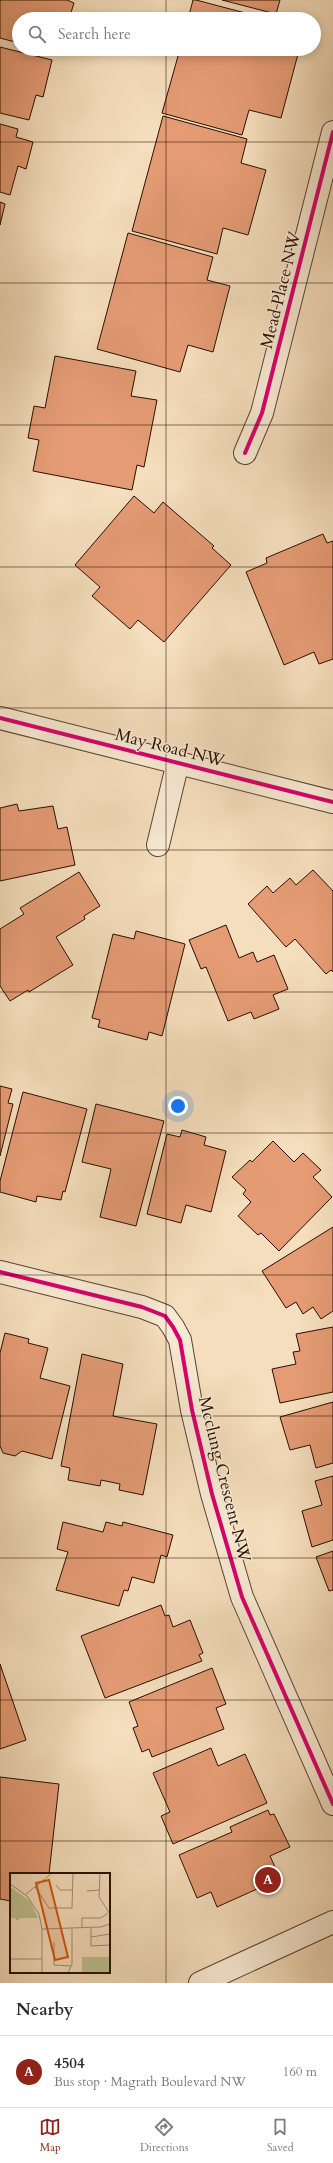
<!DOCTYPE html>
<html lang="en">
<head>
<meta charset="utf-8">
<style>
	:root { --surface:#fff; --page:#f2f2f3; --text:#2b2b33; --muted:#7c7c81; --line:#e1e1e2; --accent:#8f2418 }
	body { margin:0; font-family:Cardo,serif; background:var(--page); color:var(--text) }
	.you { position:absolute; left:178px; top:1106px; width:14px; height:14px; margin:-10px; border:3px solid #fff; border-radius:50%; background:#1a73e8; box-shadow:0 0 0 6px #1a73e833 }
	.badge { display:grid; place-items:center; width:26px; height:26px; border-radius:50%; background:var(--accent); color:#fff; font-size:13px; font-weight:700 }
	.pin { position:absolute; translate:-50% -50%; border:2px solid #fff; box-shadow:0 1px 4px #0006 }
	.list { margin:0; padding:0; list-style:none }
	h2 { display:flex; justify-content:space-between; align-items:center; height:52px; margin:0; padding:0 16px; font-size:17px }
	h2 small { font-size:13px; font-weight:400; color:var(--muted) }
	.list li { display:grid; grid-template-columns:26px 1fr auto; gap:12px; align-items:center; box-sizing:border-box; height:72px; padding:0 16px; border-top:1px solid var(--line) }
	.list b { display:block; font-size:15px; white-space:nowrap }
	.list p { margin:0; font-size:13px; white-space:nowrap; color:var(--muted) }
	.list em { font-size:13px; font-style:normal; color:var(--muted) }
	.icon { flex:none; width:22px; height:22px; fill:none; stroke:currentColor; stroke-width:2; stroke-linecap:round; stroke-linejoin:round }
	.map { position:relative; flex:none; width:333px; height:1983px; overflow:hidden }
	.search { position:absolute; background:var(--surface); box-shadow:0 2px 10px #0003; left:12px; right:12px; top:12px; height:44px; display:flex; align-items:center; gap:10px; box-sizing:border-box; padding:0 14px; border-radius:22px; color:var(--muted); font-size:15px }
	.sheet { height:124px; background:var(--surface) }
	nav { display:flex; justify-content:space-around; align-items:center; box-sizing:border-box; height:56px; border-top:1px solid var(--line); background:var(--surface); font-size:11px; color:var(--muted) }
	nav a { display:grid; justify-items:center; gap:2px }
	nav .on { color:var(--accent) }
	.map>svg:first-child { display:block }
</style>
</head>
<body>
<div class="map">
<svg width="333" height="1983" viewBox="0 0 333 1983">
	<rect width="100%" height="100%" fill="#f5debd"/>
	<filter id="stains"><feTurbulence type="fractalNoise" baseFrequency=".005" numOctaves="4"/><feColorMatrix values="0 0 0 0 .2 0 0 0 0 .09 0 0 0 0 .02 0 0 0 .5 -.17"/></filter>
	<radialGradient id="worn" r=".72"><stop offset=".6" stop-color="#630" stop-opacity="0"/><stop offset="1" stop-color="#630" stop-opacity=".3"/></radialGradient>
	<path fill="#e59c75" stroke="#280f00" d="M 0,0 L 67,0 L 74,3 L 69,19 L 19,19 L 19,43 L 0,38 Z
		M 193,0 L 196,0 L 268,19 L 188,19 Z
		M 222,0 L 280,0 L 276,14 Z
		M 0,47 L 52,60 L 43,97 L 36,95 L 29,120 L 0,113 Z
		M 180,49 L 281,49 L 298,54 L 281,118 L 249,110 L 242,135 L 162,113 Z
		M 163,116 L 247,139 L 241,163 L 266,170 L 248,235 L 223,228 L 217,254 L 132,231 Z
		M 0,124 L 18,129 L 16,137 L 33,142 L 26,169 L 18,166 L 10,195 L 0,192 Z
		M 0,202 L 5,204 L 0,225 Z
		M 128,233 L 213,257 L 207,280 L 230,286 L 213,352 L 188,345 L 180,372 L 97,349 Z
		M 55,356 L 136,371 L 131,396 L 157,400 L 144,467 L 137,465 L 132,490 L 33,471 L 39,440 L 28,438 L 34,406 L 45,408 Z
		M 134,496 L 154,513 L 163,502 L 214,546 L 212,548 L 231,565 L 164,642 L 138,620 L 130,629 L 92,596 L 100,587 L 75,565 Z
		M 323,534 L 327,543 L 333,541 L 333,659 L 319,664 L 314,652 L 284,665 L 246,572 L 267,563 L 266,558 Z
		M 17,804 L 19,811 L 53,806 L 58,829 L 67,827 L 75,865 L 0,881 L 0,808 Z
		M 313,870 L 333,891 L 333,972 L 331,970 L 326,974 L 295,939 L 286,947 L 248,904 L 267,886 L 273,893 L 290,878 L 296,885 Z
		M 79,872 L 100,906 L 84,916 L 85,919 L 56,937 L 73,965 L 29,992 L 28,990 L 10,1001 L 0,986 L 0,929 L 24,914 L 20,908 Z
		M 226,925 L 239,958 L 253,952 L 257,962 L 274,955 L 288,989 L 273,995 L 279,1009 L 254,1019 L 251,1012 L 228,1021 L 206,967 L 201,969 L 189,940 Z
		M 136,931 L 185,944 L 162,1036 L 149,1032 L 147,1040 L 98,1027 L 100,1020 L 92,1018 L 113,934 L 134,939 Z
		M 0,1086 L 12,1089 L 8,1103 L 13,1104 L 0,1156 Z
		M 23,1092 L 87,1109 L 65,1192 L 63,1191 L 61,1200 L 37,1196 L 36,1202 L 0,1192 L 0,1181 Z
		M 96,1104 L 164,1121 L 136,1226 L 100,1217 L 111,1169 L 82,1162 Z
		M 182,1130 L 206,1137 L 204,1145 L 226,1151 L 211,1212 L 186,1205 L 181,1223 L 147,1214 L 167,1134 L 180,1137 Z
		M 273,1141 L 294,1162 L 303,1153 L 321,1170 L 313,1177 L 332,1197 L 279,1251 L 261,1233 L 258,1235 L 238,1216 L 251,1202 L 243,1194 L 246,1190 L 232,1177 L 250,1160 L 252,1162 Z
		M 333,1227 L 333,1311 L 321,1319 L 313,1307 L 303,1314 L 296,1302 L 286,1308 L 262,1271 Z
		M 333,1327 L 333,1392 L 280,1403 L 272,1369 L 296,1364 L 293,1352 L 300,1351 L 296,1334 Z
		M 5,1333 L 29,1339 L 28,1343 L 48,1348 L 40,1378 L 70,1386 L 52,1459 L 22,1451 L 15,1456 L 3,1453 L 0,1446 L 0,1353 Z
		M 82,1354 L 123,1364 L 113,1416 L 157,1424 L 143,1495 L 119,1490 L 120,1484 L 101,1480 L 100,1486 L 68,1480 L 70,1468 L 61,1466 Z
		M 333,1402 L 333,1463 L 316,1468 L 310,1445 L 290,1450 L 280,1417 Z
		M 333,1476 L 333,1540 L 312,1547 L 302,1511 L 322,1505 L 315,1481 Z
		M 63,1522 L 103,1532 L 106,1522 L 122,1526 L 123,1522 L 173,1535 L 167,1557 L 161,1555 L 154,1583 L 132,1577 L 128,1591 L 124,1590 L 119,1606 L 56,1590 L 68,1552 L 57,1549 Z
		M 333,1551 L 333,1590 L 329,1591 L 316,1557 Z
		M 161,1605 L 165,1616 L 169,1615 L 173,1627 L 190,1620 L 203,1653 L 199,1655 L 202,1661 L 105,1698 L 81,1636 Z
		M 0,1664 L 26,1740 L 0,1749 Z
		M 212,1668 L 226,1704 L 216,1708 L 224,1729 L 152,1757 L 149,1749 L 142,1752 L 133,1728 L 138,1726 L 129,1702 Z
		M 211,1748 L 218,1766 L 245,1754 L 267,1803 L 173,1844 L 161,1816 L 170,1812 L 153,1773 Z
		M 0,1777 L 59,1784 L 49,1874 L 11,1874 L 11,1901 L 0,1899 Z
		M 268,1810 L 270,1815 L 274,1814 L 290,1847 L 270,1856 L 275,1867 L 272,1868 L 277,1880 L 217,1907 L 211,1892 L 197,1898 L 179,1855 L 232,1832 L 230,1827 Z"/>
	<g fill="none" stroke-linecap="round" stroke-linejoin="round">
		<g stroke="#5b432f" stroke-width="24">
			<path id="minor" d="M 245,453 L 262,413 L 333,132
				M 0,718 L 333,802
				M 158,845 L 178,762
				M 0,1272 L 142,1307 L 165,1316 L 173,1327 L 180,1340 L 192,1410 L 212,1494 L 242,1597 L 333,1804"/>
		</g>
		<g stroke="#5b432f" stroke-width="24">
			<path id="tertiary" d="M 200,1983 L 333,1922"/>
		</g>
		<use href="#minor" stroke="#f8ead4" stroke-width="22"/>
		<use href="#tertiary" stroke="#f8ead4" stroke-width="22"/>
		<g stroke="#f8ead4" stroke-width="6">
			<path id="cycleway" d="M 245,453 L 262,413 L 333,132
				M 0,718 L 333,802
				M 0,1272 L 142,1307 L 165,1316 L 173,1327 L 180,1340 L 192,1410 L 212,1494 L 242,1597 L 333,1804"/>
		</g>
		<use href="#cycleway" stroke="#d6006c" stroke-width="4"/>
	</g>
	<path fill="none" stroke="#280f00" stroke-width="1" stroke-opacity="0.55" d="M 166,0 L 166,19M 166,49 L 166,1983M 0,142 L 333,142M 0,283 L 333,283M 0,425 L 333,425M 0,567 L 333,567M 0,708 L 333,708M 0,850 L 333,850M 0,992 L 333,992M 0,1133 L 333,1133M 0,1275 L 333,1275M 0,1416 L 333,1416M 0,1558 L 333,1558M 0,1700 L 333,1700M 0,1841 L 333,1841"/>
	<g text-anchor="middle" stroke-width="3" stroke-linejoin="round" paint-order="stroke">
		<g font-size="17" fill="#280f00" stroke="#f8ead4">
			<text transform="translate(280 290) rotate(-76)" y="6">Mead Place NW</text>
			<text transform="translate(170 747) rotate(14)" y="6">May Road NW</text>
			<text transform="translate(225 1479) rotate(76)" y="6">Mcclung Crescent NW</text>
		</g>
	</g>
	<g transform="translate(10 1873)">
		<rect width="100" height="100" fill="#f5debd"/>
		<path d="M 0,14 L 20,28 L 28,45 L 10,45 L 7,48 L 5,45 L 0,45 ZM 72,84 L 100,84 L 100,100 L 72,100 Z" fill="#bec18f"/>
		<path fill="none" stroke="#a38b71" stroke-width="1" d="M 90,0 L 89,24 L 100,41M 0,11 L 17,23 L 29,41 L 32,56 L 32,100M 46,12 L 50,17 L 63,17M 25,14 L 39,35 L 62,35 L 63,0M 77,18 L 89,17M 16,21 L 42,0M 72,55 L 72,45 L 91,45 L 98,40M 81,55 L 81,73 L 100,72M 32,56 L 91,54 L 100,51M 81,64 L 100,61M 44,69 L 44,92 L 61,93M 0,86 L 32,86M 58,100 L 62,91 L 62,56"/>
		<path fill="#d5520b" fill-opacity="0.15" stroke="#d5520b" stroke-width="2" d="M 39,7 L 58,84 L 45,87 L 26,10 Z"/>
		<rect width="100" height="100" fill="none" stroke="#280f00" stroke-width="2"/>
	</g>
	<rect width="100%" height="100%" filter="url(#stains)"/>
	<rect width="100%" height="100%" fill="url(#worn)"/>
</svg>
<div class="you"></div>
<div class="pin badge" style="left:268px;top:1880px">A</div>
<div class="search"><svg class="icon" aria-label="search" viewBox="0 0 24 24"><circle cx="10" cy="10" r="6"/><path d="M15 15l6 6"/></svg>Search here</div>
</div>
<section class="sheet">
<h2>Nearby<small></small></h2>
<ul class="list">
<li><span class="badge">A</span><div><b>4504</b><p>Bus stop · Magrath Boulevard NW</p></div><em>160 m</em></li>
</ul>
</section>
<nav>
<a class="on"><svg class="icon" aria-label="map" viewBox="0 0 24 24"><path d="M3 6l6-2 6 2 6-2v14l-6 2-6-2-6 2zM9 4v14M15 6v14"/></svg>Map</a>
<a><svg class="icon" aria-label="directions" viewBox="0 0 24 24"><path d="M12 3l9 9-9 9-9-9zM9 14v-3h6M13 9l2 2-2 2"/></svg>Directions</a>
<a><svg class="icon" aria-label="saved" viewBox="0 0 24 24"><path d="M7 4h10v16l-5-4-5 4z"/></svg>Saved</a>
</nav>
</body>
</html>
